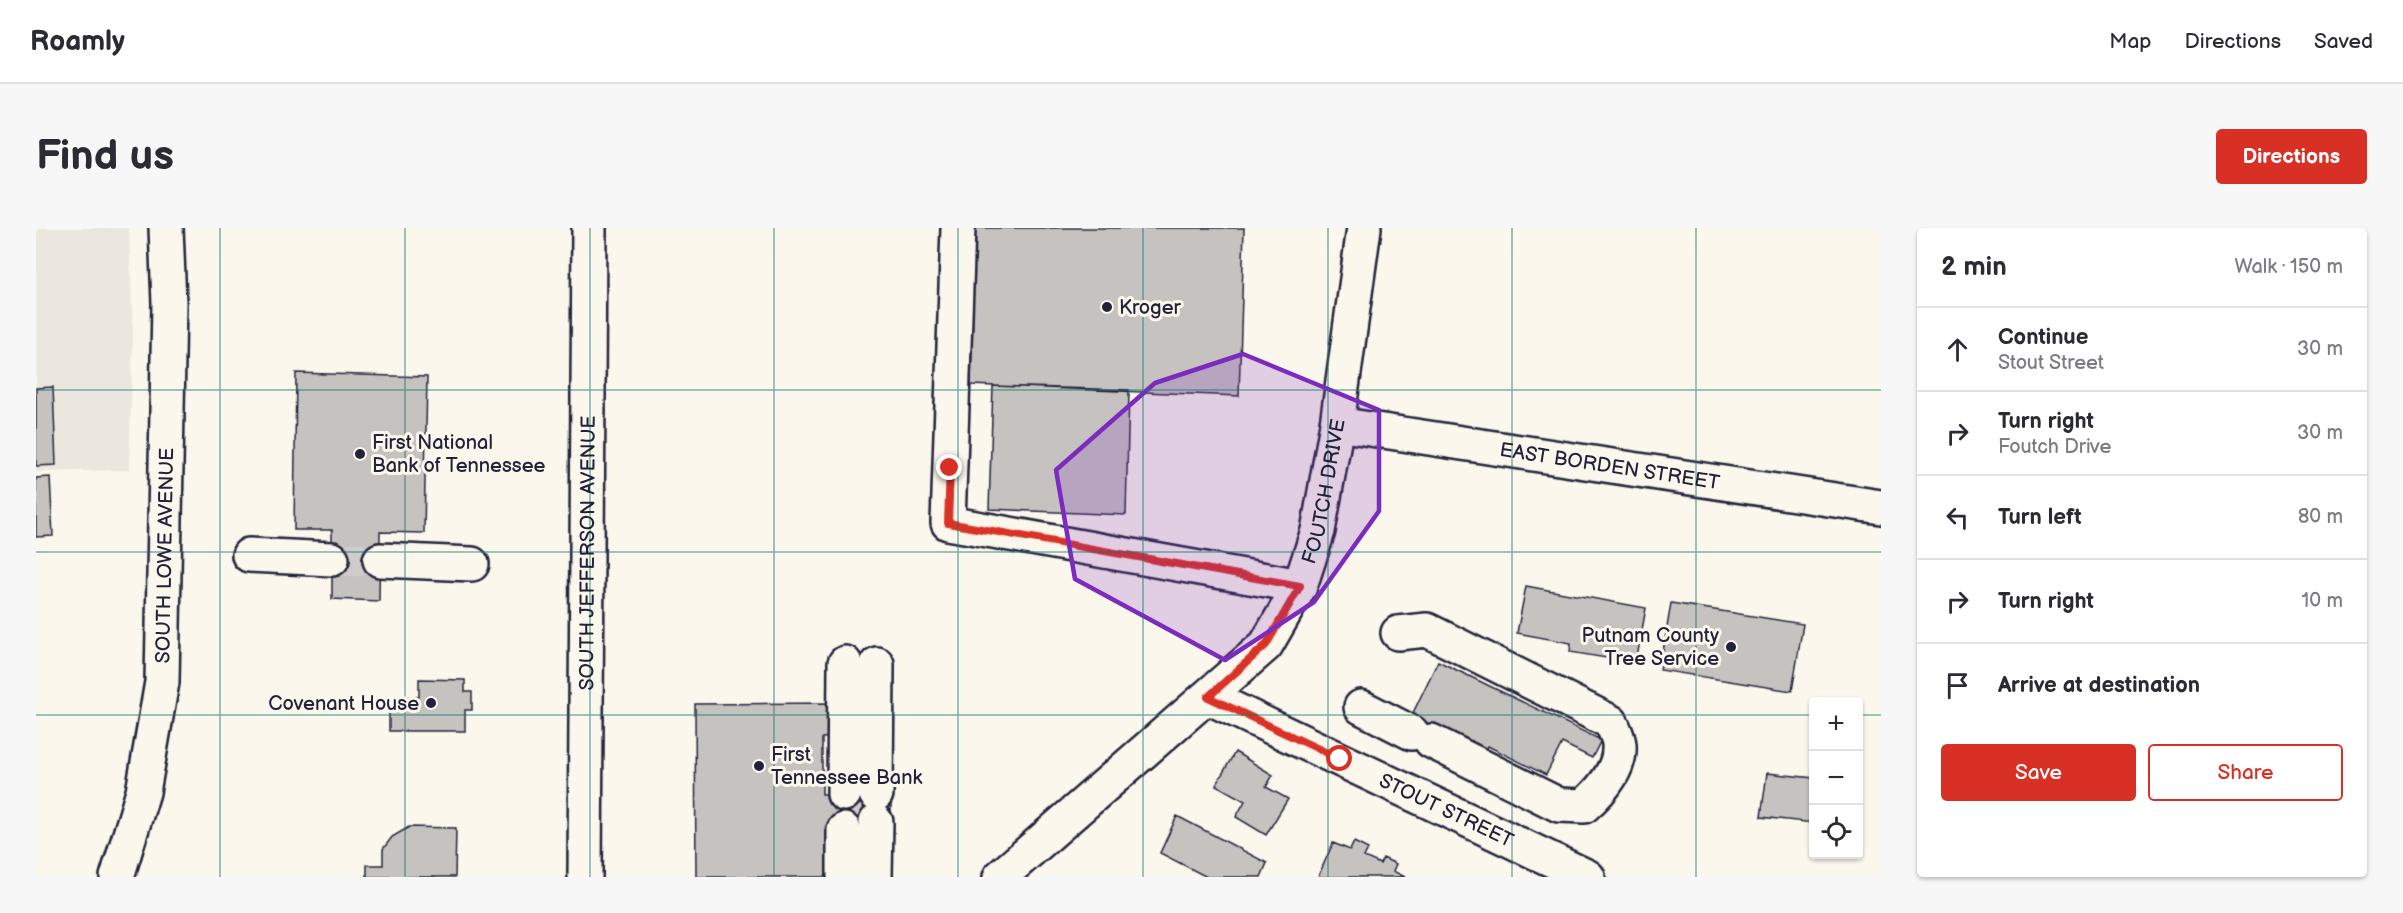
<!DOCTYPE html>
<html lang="en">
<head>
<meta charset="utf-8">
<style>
	:root { --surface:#fff; --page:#f7f7f7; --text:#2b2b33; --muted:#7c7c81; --line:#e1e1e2; --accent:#d93025 }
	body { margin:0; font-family:"Balsamiq Sans",sans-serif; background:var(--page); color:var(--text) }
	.controls { position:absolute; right:18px; bottom:18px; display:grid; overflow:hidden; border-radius:6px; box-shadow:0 2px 4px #0004 }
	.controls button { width:54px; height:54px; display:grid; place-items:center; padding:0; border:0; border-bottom:2px solid var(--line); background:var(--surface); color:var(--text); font:30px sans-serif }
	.stop { position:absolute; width:18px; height:18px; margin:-14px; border:4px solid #d93025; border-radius:50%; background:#fff }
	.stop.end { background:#d93025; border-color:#fff; box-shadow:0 2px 6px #0008 }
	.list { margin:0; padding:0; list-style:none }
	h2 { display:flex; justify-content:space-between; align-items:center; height:78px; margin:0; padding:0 24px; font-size:26px }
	h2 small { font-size:20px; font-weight:400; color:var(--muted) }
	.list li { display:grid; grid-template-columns:39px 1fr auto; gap:18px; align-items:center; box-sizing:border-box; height:84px; padding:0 24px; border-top:2px solid var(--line) }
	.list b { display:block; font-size:22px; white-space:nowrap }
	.list p { margin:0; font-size:20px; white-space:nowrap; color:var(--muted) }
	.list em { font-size:20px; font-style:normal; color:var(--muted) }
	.actions { display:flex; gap:12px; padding:18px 24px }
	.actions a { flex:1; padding:14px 0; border:2px solid var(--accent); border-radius:6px; text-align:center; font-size:21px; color:var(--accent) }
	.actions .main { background:var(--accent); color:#fff }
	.icon { flex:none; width:33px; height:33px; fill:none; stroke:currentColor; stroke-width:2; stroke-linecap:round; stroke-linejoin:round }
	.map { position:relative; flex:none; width:1845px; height:649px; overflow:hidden; border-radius:6px }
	header { display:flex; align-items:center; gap:36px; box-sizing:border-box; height:84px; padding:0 30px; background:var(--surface); border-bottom:2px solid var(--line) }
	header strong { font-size:28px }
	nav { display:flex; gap:33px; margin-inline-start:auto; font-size:21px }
	.intro { display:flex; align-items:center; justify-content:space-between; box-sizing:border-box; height:144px; padding:0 36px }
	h1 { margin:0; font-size:42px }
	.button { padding:15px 27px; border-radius:6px; background:var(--accent); color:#fff; font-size:21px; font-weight:700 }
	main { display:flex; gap:36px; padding:0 36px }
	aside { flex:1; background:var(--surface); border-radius:6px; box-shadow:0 2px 4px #0004 }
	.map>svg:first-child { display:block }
</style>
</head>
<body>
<header>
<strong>Roamly</strong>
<nav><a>Map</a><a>Directions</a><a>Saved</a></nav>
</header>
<div class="intro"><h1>Find us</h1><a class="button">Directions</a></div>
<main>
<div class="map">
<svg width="1845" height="649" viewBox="0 0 1845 649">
	<rect width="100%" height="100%" fill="#fbf7ec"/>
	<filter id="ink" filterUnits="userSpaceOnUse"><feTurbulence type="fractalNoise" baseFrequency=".0167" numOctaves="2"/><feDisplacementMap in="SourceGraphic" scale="12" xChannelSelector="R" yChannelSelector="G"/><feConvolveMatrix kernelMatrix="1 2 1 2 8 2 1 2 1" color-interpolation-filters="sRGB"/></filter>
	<g filter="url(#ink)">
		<path fill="#ebe7df" d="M 0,0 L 93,0 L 97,108 L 93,242 L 0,244 Z"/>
		<path fill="#c6c2c0" stroke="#22223b" stroke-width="1.5" d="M 939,0 L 1208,0 L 1203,168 L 935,157 Z
			M 260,145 L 391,149 L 388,305 L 344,304 L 343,373 L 296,371 L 296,302 L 258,302 Z
			M 957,158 L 1093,162 L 1090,287 L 953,281 Z
			M 17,159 L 20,237 L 0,238 L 0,160 Z
			M 14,249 L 17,308 L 0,309 L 0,250 Z
			M 1490,358 L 1610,380 L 1600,435 L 1534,424 L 1535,415 L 1481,405 Z
			M 1635,375 L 1767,396 L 1756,463 L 1624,442 Z
			M 1402,433 L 1565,512 L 1556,530 L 1526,515 L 1510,547 L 1452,518 L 1448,526 L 1388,526 L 1370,518 L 1375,489 Z
			M 383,451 L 429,452 L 429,464 L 436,464 L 436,482 L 429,482 L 429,503 L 353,503 L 353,469 L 383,469 Z
			M 802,475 L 803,509 L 786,510 L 786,566 L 855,566 L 855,589 L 840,594 L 793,649 L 660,649 L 659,476 Z
			M 1199,524 L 1237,547 L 1230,559 L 1252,571 L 1230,607 L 1200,589 L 1209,573 L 1180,557 Z
			M 1731,545 L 1778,550 L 1778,595 L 1725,589 Z
			M 1141,588 L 1231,635 L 1225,649 L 1171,649 L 1124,625 Z
			M 373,599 L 420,600 L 419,649 L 331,649 L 331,637 L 347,637 L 347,621 L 356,609 Z
			M 1318,614 L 1332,621 L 1328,629 L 1344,636 L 1347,630 L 1360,636 L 1357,643 L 1369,649 L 1282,649 L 1297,615 L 1314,622 Z"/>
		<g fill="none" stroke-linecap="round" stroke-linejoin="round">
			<path stroke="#d0ccc9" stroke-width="33" stroke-dasharray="33 16" stroke-linecap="butt" d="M 296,331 L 344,332
				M 823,601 L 823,566"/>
			<g stroke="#22223b" stroke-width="38">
				<g id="minor">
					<path d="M 922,0 L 912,295 L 1264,358"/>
					<path id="s1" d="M 1301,196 L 1845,279"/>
					<path d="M 213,327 L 296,331"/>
					<path d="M 344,332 L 436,336"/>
					<path d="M 1362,405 L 1391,402 L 1575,494 C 1578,501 1583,510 1583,517 C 1585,541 1564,564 1548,578 L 1523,577 L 1395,513"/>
					<path id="s2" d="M 1172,469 L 1552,649"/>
					<path d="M 1325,479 L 1376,505"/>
					<path d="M 808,566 L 809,435"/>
					<path d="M 840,566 L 841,436"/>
					<path id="s3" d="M 81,649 L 107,564 L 126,454 L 133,75 L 130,0"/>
					<path d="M 808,649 L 808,602"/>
					<path d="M 839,649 L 840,594"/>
					<path id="s4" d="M 964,649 L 1230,417 L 1264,358 L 1282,303 L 1301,196 L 1328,0"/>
				</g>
			</g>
			<g stroke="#22223b" stroke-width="38">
				<g id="major">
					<path id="s5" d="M 549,649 L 553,0"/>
				</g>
			</g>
			<use href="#minor" stroke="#fbf7ec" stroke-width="33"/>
			<use href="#major" stroke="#fbf7ec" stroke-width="33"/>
		</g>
	</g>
	<g fill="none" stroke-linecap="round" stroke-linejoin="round" filter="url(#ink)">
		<path stroke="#d93025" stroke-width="8" d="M 914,240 L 912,295 L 1264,358 L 1230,417 L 1172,469 L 1304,531"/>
	</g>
	<path fill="#7b2cbf" fill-opacity="0.2" stroke="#7b2cbf" stroke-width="4.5" stroke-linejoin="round" d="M 1207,126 L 1343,182 L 1343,283 L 1278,374 L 1189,432 L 1039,351 L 1020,242 L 1119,155 Z"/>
	<path fill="none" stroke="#0f766e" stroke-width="1.5" stroke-opacity="0.55" d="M 184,0 L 184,649M 369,0 L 369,649M 554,0 L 554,649M 738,0 L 738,649M 922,0 L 922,649M 1107,0 L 1107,649M 1292,0 L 1292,649M 1476,0 L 1476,649M 1660,0 L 1660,649M 0,162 L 1845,162M 0,324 L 1845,324M 0,487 L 1778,487M 1822,487 L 1845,487"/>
	<g fill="#22223b" stroke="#fbf7ec" stroke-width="2">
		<circle cx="1071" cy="79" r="6"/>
		<circle cx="324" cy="226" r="6"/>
		<circle cx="1695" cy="419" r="6"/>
		<circle cx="395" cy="475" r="6"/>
		<circle cx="723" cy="538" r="6"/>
	</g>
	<g text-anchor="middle" stroke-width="6" stroke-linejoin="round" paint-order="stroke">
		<g font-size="20" fill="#22223b" stroke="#fbf7ec" text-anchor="start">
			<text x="1083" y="86">Kroger</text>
			<text x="336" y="221">First National<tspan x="336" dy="23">Bank of Tennessee</tspan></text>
			<text x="1683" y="414" text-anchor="end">Putnam County<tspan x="1683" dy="23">Tree Service</tspan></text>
			<text x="383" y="482" text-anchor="end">Covenant House</text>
			<text x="735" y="533">First<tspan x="735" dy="23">Tennessee Bank</tspan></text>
		</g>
		<g font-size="20" fill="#22223b" stroke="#fbf7ec">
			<text dy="7" stroke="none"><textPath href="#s1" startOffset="276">EAST BORDEN STREET</textPath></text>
			<text dy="7" stroke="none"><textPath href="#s4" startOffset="519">FOUTCH DRIVE</textPath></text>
			<text dy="7" stroke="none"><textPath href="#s5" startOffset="324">SOUTH JEFFERSON AVENUE</textPath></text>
			<text dy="7" stroke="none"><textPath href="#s3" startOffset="327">SOUTH LOWE AVENUE</textPath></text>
			<text dy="7" stroke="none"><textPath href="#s2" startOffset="264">STOUT STREET</textPath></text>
		</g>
	</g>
</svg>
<div class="controls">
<button>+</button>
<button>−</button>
<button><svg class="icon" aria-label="locate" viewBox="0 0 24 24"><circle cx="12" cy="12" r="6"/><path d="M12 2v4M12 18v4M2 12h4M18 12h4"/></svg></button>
</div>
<div class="stop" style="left:1304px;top:531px"></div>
<div class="stop end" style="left:914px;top:240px"></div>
</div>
<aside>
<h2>2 min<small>Walk · 150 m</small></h2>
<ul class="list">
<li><svg class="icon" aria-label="ahead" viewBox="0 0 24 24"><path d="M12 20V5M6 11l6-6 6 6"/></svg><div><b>Continue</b><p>Stout Street</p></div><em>30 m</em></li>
<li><svg class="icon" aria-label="right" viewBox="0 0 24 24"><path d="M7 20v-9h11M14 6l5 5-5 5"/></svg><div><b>Turn right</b><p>Foutch Drive</p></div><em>30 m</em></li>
<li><svg class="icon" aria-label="left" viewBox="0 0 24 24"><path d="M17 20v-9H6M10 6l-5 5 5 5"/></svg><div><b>Turn left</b></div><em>80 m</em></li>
<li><svg class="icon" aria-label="right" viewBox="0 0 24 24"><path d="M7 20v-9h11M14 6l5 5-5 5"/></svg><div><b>Turn right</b></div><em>10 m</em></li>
<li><svg class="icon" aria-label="arrive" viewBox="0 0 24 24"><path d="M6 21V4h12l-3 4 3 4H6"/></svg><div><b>Arrive at destination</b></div></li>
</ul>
<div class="actions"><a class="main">Save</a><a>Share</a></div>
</aside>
</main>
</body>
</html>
